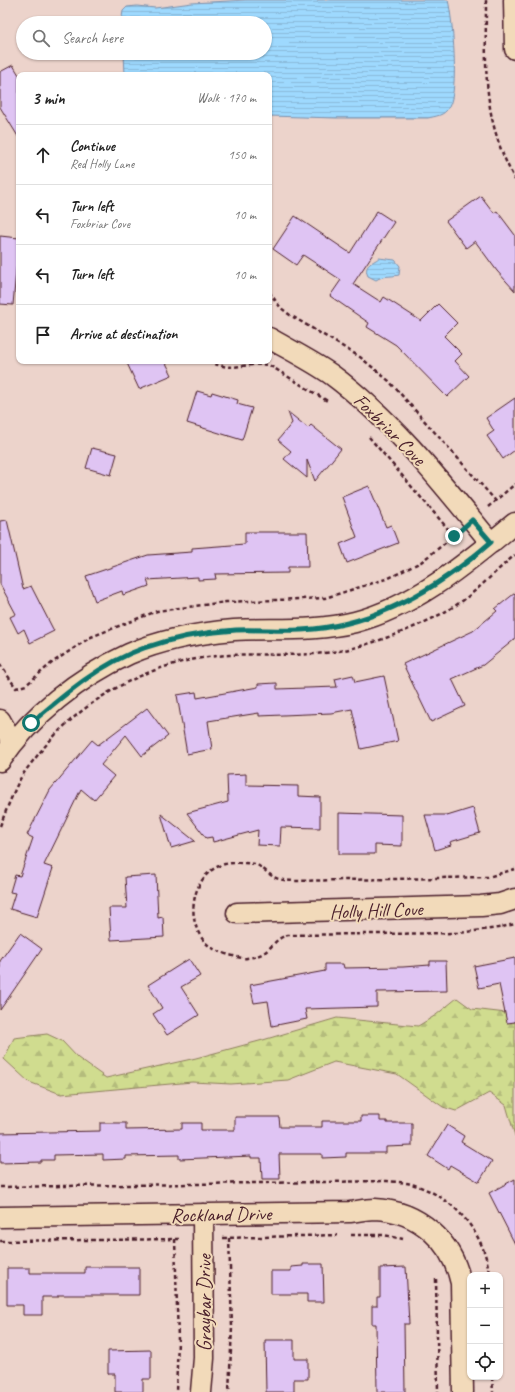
<!DOCTYPE html>
<html lang="en">
<head>
<meta charset="utf-8">
<style>
	:root { --surface:#fff; --page:#f6f6f6; --text:#222; --muted:#767676; --line:#e0e0e0 }
	body { margin:0; font-family:Caveat,sans-serif; background:var(--page); color:var(--text) }
	.controls { position:absolute; right:12px; bottom:12px; display:grid; overflow:hidden; border-radius:8px; box-shadow:0 1px 3px #0004 }
	.controls button { width:36px; height:36px; display:grid; place-items:center; padding:0; border:0; border-bottom:1px solid var(--line); background:var(--surface); color:var(--text); font:20px sans-serif }
	.stop { position:absolute; width:12px; height:12px; margin:-9px; border:3px solid #0f766e; border-radius:50%; background:#fff }
	.stop.end { background:#0f766e; border-color:#fff; box-shadow:0 1px 4px #0008 }
	.list { margin:0; padding:0; list-style:none }
	h2 { display:flex; justify-content:space-between; align-items:center; height:52px; margin:0; padding:0 16px; font-size:17px }
	h2 small { font-size:13px; font-weight:400; color:var(--muted) }
	.list li { display:grid; grid-template-columns:26px 1fr auto; gap:12px; align-items:center; box-sizing:border-box; height:60px; padding:0 16px; border-top:1px solid var(--line) }
	.list b { display:block; font-size:15px; white-space:nowrap }
	.list p { margin:0; font-size:13px; white-space:nowrap; color:var(--muted) }
	.list em { font-size:13px; font-style:normal; color:var(--muted) }
	.icon { flex:none; width:22px; height:22px; fill:none; stroke:currentColor; stroke-width:2; stroke-linecap:round; stroke-linejoin:round }
	.map { position:relative; flex:none; width:515px; height:1392px; overflow:hidden }
	.search { position:absolute; background:var(--surface); box-shadow:0 1px 3px #0004; left:16px; top:16px; width:256px; height:44px; display:flex; align-items:center; gap:10px; box-sizing:border-box; padding:0 14px; border-radius:22px; color:var(--muted); font-size:15px }
	.panel { position:absolute; background:var(--surface); box-shadow:0 1px 3px #0004; left:16px; top:72px; width:256px; height:292px; border-radius:8px }
	.map>svg:first-child { display:block }
</style>
</head>
<body>
<div class="map">
<svg width="515" height="1392" viewBox="0 0 515 1392">
	<defs>
		<pattern id="forest-firs" width="22" height="20" patternUnits="userSpaceOnUse"><rect width="22" height="20" fill="#d0dc8f"/><path d="M5 1l3.5 6h-7zM16 11l3.5 6h-7z" fill="#b4bc7c"/></pattern>
		<pattern id="water-rules" width="6" height="5" patternUnits="userSpaceOnUse"><rect width="6" height="5" fill="#9ed9fe"/><path d="M0 2.5h6" fill="none" stroke="#8abada"/></pattern>
	</defs>
	<rect width="100%" height="100%" fill="#ecd3cb"/>
	<filter id="ink" filterUnits="userSpaceOnUse"><feTurbulence type="fractalNoise" baseFrequency=".025" numOctaves="2"/><feDisplacementMap in="SourceGraphic" scale="8" xChannelSelector="R" yChannelSelector="G"/><feConvolveMatrix kernelMatrix="1 2 1 2 8 2 1 2 1" color-interpolation-filters="sRGB"/></filter>
	<g filter="url(#ink)">
		<path fill="url(#forest-firs)" stroke="#8d7e5d" d="M 457,998 L 472,1009 L 515,1014 L 515,1136 L 506,1105 L 489,1093 L 456,1111 L 443,1107 L 397,1074 L 334,1062 L 288,1080 L 231,1084 L 192,1082 L 61,1094 L 29,1082 L 4,1059 L 14,1038 L 47,1034 L 62,1041 L 78,1058 L 106,1078 L 196,1058 L 263,1040 L 337,1018 L 418,1026 L 436,1015 Z"/>
		<path fill="url(#water-rules)" stroke="#7c8faa" d="M 246,0 L 448,0 C 453,21 459,89 449,107 C 444,116 436,116 428,118 L 336,118 L 269,116 L 269,75 L 125,75 L 124,53 L 265,53 L 265,23 L 121,23 L 123,11 L 127,7 L 137,6 L 155,8 L 192,3 Z
			M 379,258 L 395,260 L 400,266 L 399,275 C 390,277 384,275 376,280 L 368,276 C 363,265 372,263 379,258 Z"/>
		<path fill="#dfc4f3" stroke="#4a1f2b" d="M 13,65 L 19,75 L 19,138 L 0,107 L 0,72 Z
			M 481,196 L 494,213 L 497,211 L 515,235 L 515,291 L 497,271 L 475,241 L 466,248 L 446,221 Z
			M 377,211 L 394,222 L 353,284 L 381,302 L 384,297 L 421,321 L 438,304 L 457,323 L 444,336 L 462,354 L 455,361 L 469,376 L 447,397 L 396,345 L 367,327 L 369,323 L 330,296 L 341,280 L 303,255 L 296,265 L 273,249 L 295,216 L 350,253 Z
			M 0,236 L 19,238 L 13,305 L 0,304 Z
			M 126,361 L 165,361 L 172,375 L 139,389 Z
			M 197,391 L 211,395 L 212,392 L 238,400 L 237,404 L 252,408 L 242,440 L 187,423 Z
			M 515,398 L 515,450 L 503,459 L 487,436 L 494,431 L 486,418 Z
			M 288,412 L 308,428 L 311,425 L 341,449 L 315,481 L 307,460 L 307,478 L 284,459 L 291,451 L 278,440 L 292,423 Z
			M 92,448 L 117,454 L 111,475 L 86,468 Z
			M 369,486 L 386,527 L 391,525 L 398,543 L 347,563 L 340,544 L 357,537 L 342,497 Z
			M 7,520 L 23,589 L 31,586 L 54,631 L 30,643 L 24,629 L 18,633 L 10,617 L 16,614 L 0,584 L 0,521 Z
			M 245,532 L 307,532 L 308,567 L 288,567 L 288,573 L 215,574 L 216,579 L 198,580 L 198,577 L 147,580 L 149,586 L 123,595 L 122,591 L 95,601 L 86,576 L 148,555 L 192,552 L 192,548 L 245,544 Z
			M 515,593 L 515,639 L 483,665 L 452,679 L 465,706 L 431,722 L 403,664 L 473,631 L 497,611 L 495,609 Z
			M 353,675 L 355,682 L 384,676 L 398,741 L 361,749 L 352,709 L 331,713 L 259,716 L 259,713 L 208,721 L 212,749 L 187,754 L 177,695 L 196,692 L 197,698 L 258,687 L 258,684 L 277,683 L 277,689 L 337,687 L 335,679 Z
			M 147,708 L 168,736 L 142,756 L 126,735 L 101,765 L 114,776 L 94,800 L 81,789 L 44,865 L 53,868 L 37,917 L 10,909 L 15,893 L 10,892 L 15,875 L 20,876 L 33,838 L 27,835 L 50,790 L 92,740 L 98,745 Z
			M 246,774 L 246,785 L 298,786 L 298,796 L 320,797 L 320,828 L 281,827 L 280,846 L 257,845 L 258,830 L 213,842 L 212,837 L 206,838 L 187,813 L 228,802 L 227,775 Z
			M 473,808 L 480,833 L 450,842 L 451,845 L 435,850 L 425,815 L 447,815 L 447,816 Z
			M 339,813 L 402,815 L 402,846 L 375,845 L 375,854 L 339,854 Z
			M 161,814 L 195,841 L 171,848 Z
			M 156,875 L 158,918 L 163,917 L 164,937 L 111,940 L 109,908 L 127,908 L 125,877 Z
			M 20,933 L 42,949 L 0,1010 L 0,961 Z
			M 515,958 L 515,1022 L 507,1023 L 499,984 L 479,988 L 474,966 Z
			M 189,959 L 200,976 L 181,987 L 199,1015 L 167,1035 L 153,1014 L 162,1008 L 148,985 Z
			M 430,961 L 446,961 L 447,991 L 377,992 L 377,1007 L 305,1009 L 307,1019 L 272,1026 L 268,1001 L 254,1003 L 250,985 L 325,971 L 325,964 L 343,964 L 344,968 L 403,967 L 430,965 Z
			M 361,1116 L 380,1116 L 380,1121 L 387,1121 L 387,1123 L 412,1123 L 412,1146 L 386,1147 L 386,1153 L 346,1153 L 346,1157 L 322,1158 L 322,1154 L 279,1154 L 280,1179 L 262,1179 L 261,1158 L 251,1158 L 251,1156 L 179,1159 L 179,1155 L 126,1156 L 126,1159 L 103,1160 L 103,1154 L 54,1155 L 54,1160 L 41,1160 L 41,1162 L 0,1163 L 0,1133 L 100,1131 L 100,1123 L 126,1123 L 126,1130 L 182,1129 L 182,1123 L 201,1123 L 201,1130 L 235,1130 L 235,1117 L 279,1117 L 280,1127 L 322,1127 L 322,1121 L 361,1121 Z
			M 447,1125 L 464,1136 L 461,1142 L 492,1161 L 479,1182 L 450,1165 L 448,1169 L 428,1156 Z
			M 515,1179 L 515,1244 L 489,1193 Z
			M 303,1264 L 323,1264 L 324,1302 L 307,1302 L 307,1294 L 271,1294 L 271,1271 L 291,1271 L 291,1267 L 303,1266 Z
			M 85,1267 L 139,1267 L 139,1295 L 58,1295 L 58,1297 L 42,1297 L 42,1315 L 23,1315 L 23,1305 L 7,1305 L 7,1268 L 30,1268 L 30,1273 L 85,1273 Z
			M 406,1267 L 409,1324 L 404,1324 L 405,1392 L 377,1392 L 376,1324 L 372,1324 L 372,1306 L 377,1306 L 377,1297 L 380,1297 L 380,1268 Z
			M 265,1340 L 294,1340 L 294,1359 L 308,1359 L 308,1379 L 294,1379 L 294,1392 L 266,1392 Z
			M 151,1350 L 151,1379 L 143,1379 L 143,1392 L 115,1392 L 115,1374 L 108,1374 L 108,1351 Z"/>
		<g fill="none" stroke-linecap="round" stroke-linejoin="round">
			<g stroke="#4a1f2b" stroke-width="23">
				<path id="minor" d="M 514,0 L 515,49
					M 269,338 C 290,350 312,361 332,375 C 394,421 442,483 491,543
					M 0,720 L 13,743
					M 0,761 C 30,716 79,677 129,654 C 161,640 199,633 234,630 C 275,628 315,632 355,622 C 417,606 467,562 515,523
					M 237,913 L 481,906 L 500,904 L 515,899
					M 0,1217 L 350,1212 C 358,1211 367,1209 375,1209 C 419,1211 452,1241 461,1283 L 463,1392
					M 201,1392 L 204,1358 L 203,1214"/>
			</g>
			<path stroke="#4a1f2b" stroke-width="2.5" stroke-dasharray="4 3" stroke-linecap="butt" d="M 486,0 C 486,45 483,94 497,137 C 501,152 508,166 515,180
				M 269,292 L 281,308 L 290,315 L 360,357 L 389,381 L 495,500
				M 208,361 C 231,373 246,362 269,365 L 329,402
				M 369,437 L 454,536
				M 488,507 L 515,484
				M 0,664 L 16,688 L 26,685 L 53,662 L 91,637 L 157,611 L 226,602 L 325,598 L 389,578 L 421,562 L 454,536
				M 0,826 C 6,811 12,795 19,781 C 25,770 34,760 41,751 C 88,694 156,659 229,655 C 267,653 306,658 344,650 C 379,643 438,620 466,598 C 483,585 498,569 515,555
				M 515,869 L 488,877 L 295,881 C 271,880 274,876 256,864 C 246,863 235,862 225,864 C 192,872 184,919 205,942 C 211,949 220,952 229,955 C 235,956 242,959 247,958 C 274,955 269,940 288,935 L 459,933 L 498,928 L 515,924
				M 0,1187 L 387,1181 C 395,1182 404,1182 411,1184 C 452,1195 486,1233 489,1275
				M 351,1235 L 384,1235 L 403,1239
				M 223,1238 L 338,1235
				M 229,1238 L 232,1327 L 229,1392
				M 175,1239 L 178,1340 L 176,1392
				M 0,1241 L 182,1239
				M 436,1279 L 438,1392
				M 492,1377 L 493,1392"/>
			<use href="#minor" stroke="#f2daba" stroke-width="20"/>
		</g>
	</g>
	<g fill="none" stroke-linecap="round" stroke-linejoin="round" filter="url(#ink)">
		<path stroke="#0f766e" stroke-width="5" d="M 31,723 C 65,694 101,663 144,648 C 173,638 205,632 236,630 C 262,629 289,632 314,629 C 381,622 441,586 491,542 L 472,520 L 454,536"/>
	</g>
	<g text-anchor="middle" stroke-width="4" stroke-linejoin="round" paint-order="stroke">
		<g font-size="20" fill="#4a1f2b" stroke="#f2daba">
			<text transform="translate(390 429) rotate(45)" y="7">Foxbriar Cove</text>
			<text transform="translate(376 910) rotate(-2)" y="7">Holly Hill Cove</text>
			<text transform="translate(221 1214) rotate(-1)" y="7">Rockland Drive</text>
			<text transform="translate(204 1303) rotate(-90)" y="7">Graybar Drive</text>
		</g>
	</g>
</svg>
<div class="controls">
<button>+</button>
<button>−</button>
<button><svg class="icon" aria-label="locate" viewBox="0 0 24 24"><circle cx="12" cy="12" r="6"/><path d="M12 2v4M12 18v4M2 12h4M18 12h4"/></svg></button>
</div>
<div class="stop" style="left:31px;top:723px"></div>
<div class="stop end" style="left:454px;top:536px"></div>
<div class="search"><svg class="icon" aria-label="search" viewBox="0 0 24 24"><circle cx="10" cy="10" r="6"/><path d="M15 15l6 6"/></svg>Search here</div>
<section class="panel">
<h2>3 min<small>Walk · 170 m</small></h2>
<ul class="list">
<li><svg class="icon" aria-label="ahead" viewBox="0 0 24 24"><path d="M12 20V5M6 11l6-6 6 6"/></svg><div><b>Continue</b><p>Red Holly Lane</p></div><em>150 m</em></li>
<li><svg class="icon" aria-label="left" viewBox="0 0 24 24"><path d="M17 20v-9H6M10 6l-5 5 5 5"/></svg><div><b>Turn left</b><p>Foxbriar Cove</p></div><em>10 m</em></li>
<li><svg class="icon" aria-label="left" viewBox="0 0 24 24"><path d="M17 20v-9H6M10 6l-5 5 5 5"/></svg><div><b>Turn left</b></div><em>10 m</em></li>
<li><svg class="icon" aria-label="arrive" viewBox="0 0 24 24"><path d="M6 21V4h12l-3 4 3 4H6"/></svg><div><b>Arrive at destination</b></div></li>
</ul>
</section>
</div>
</body>
</html>
